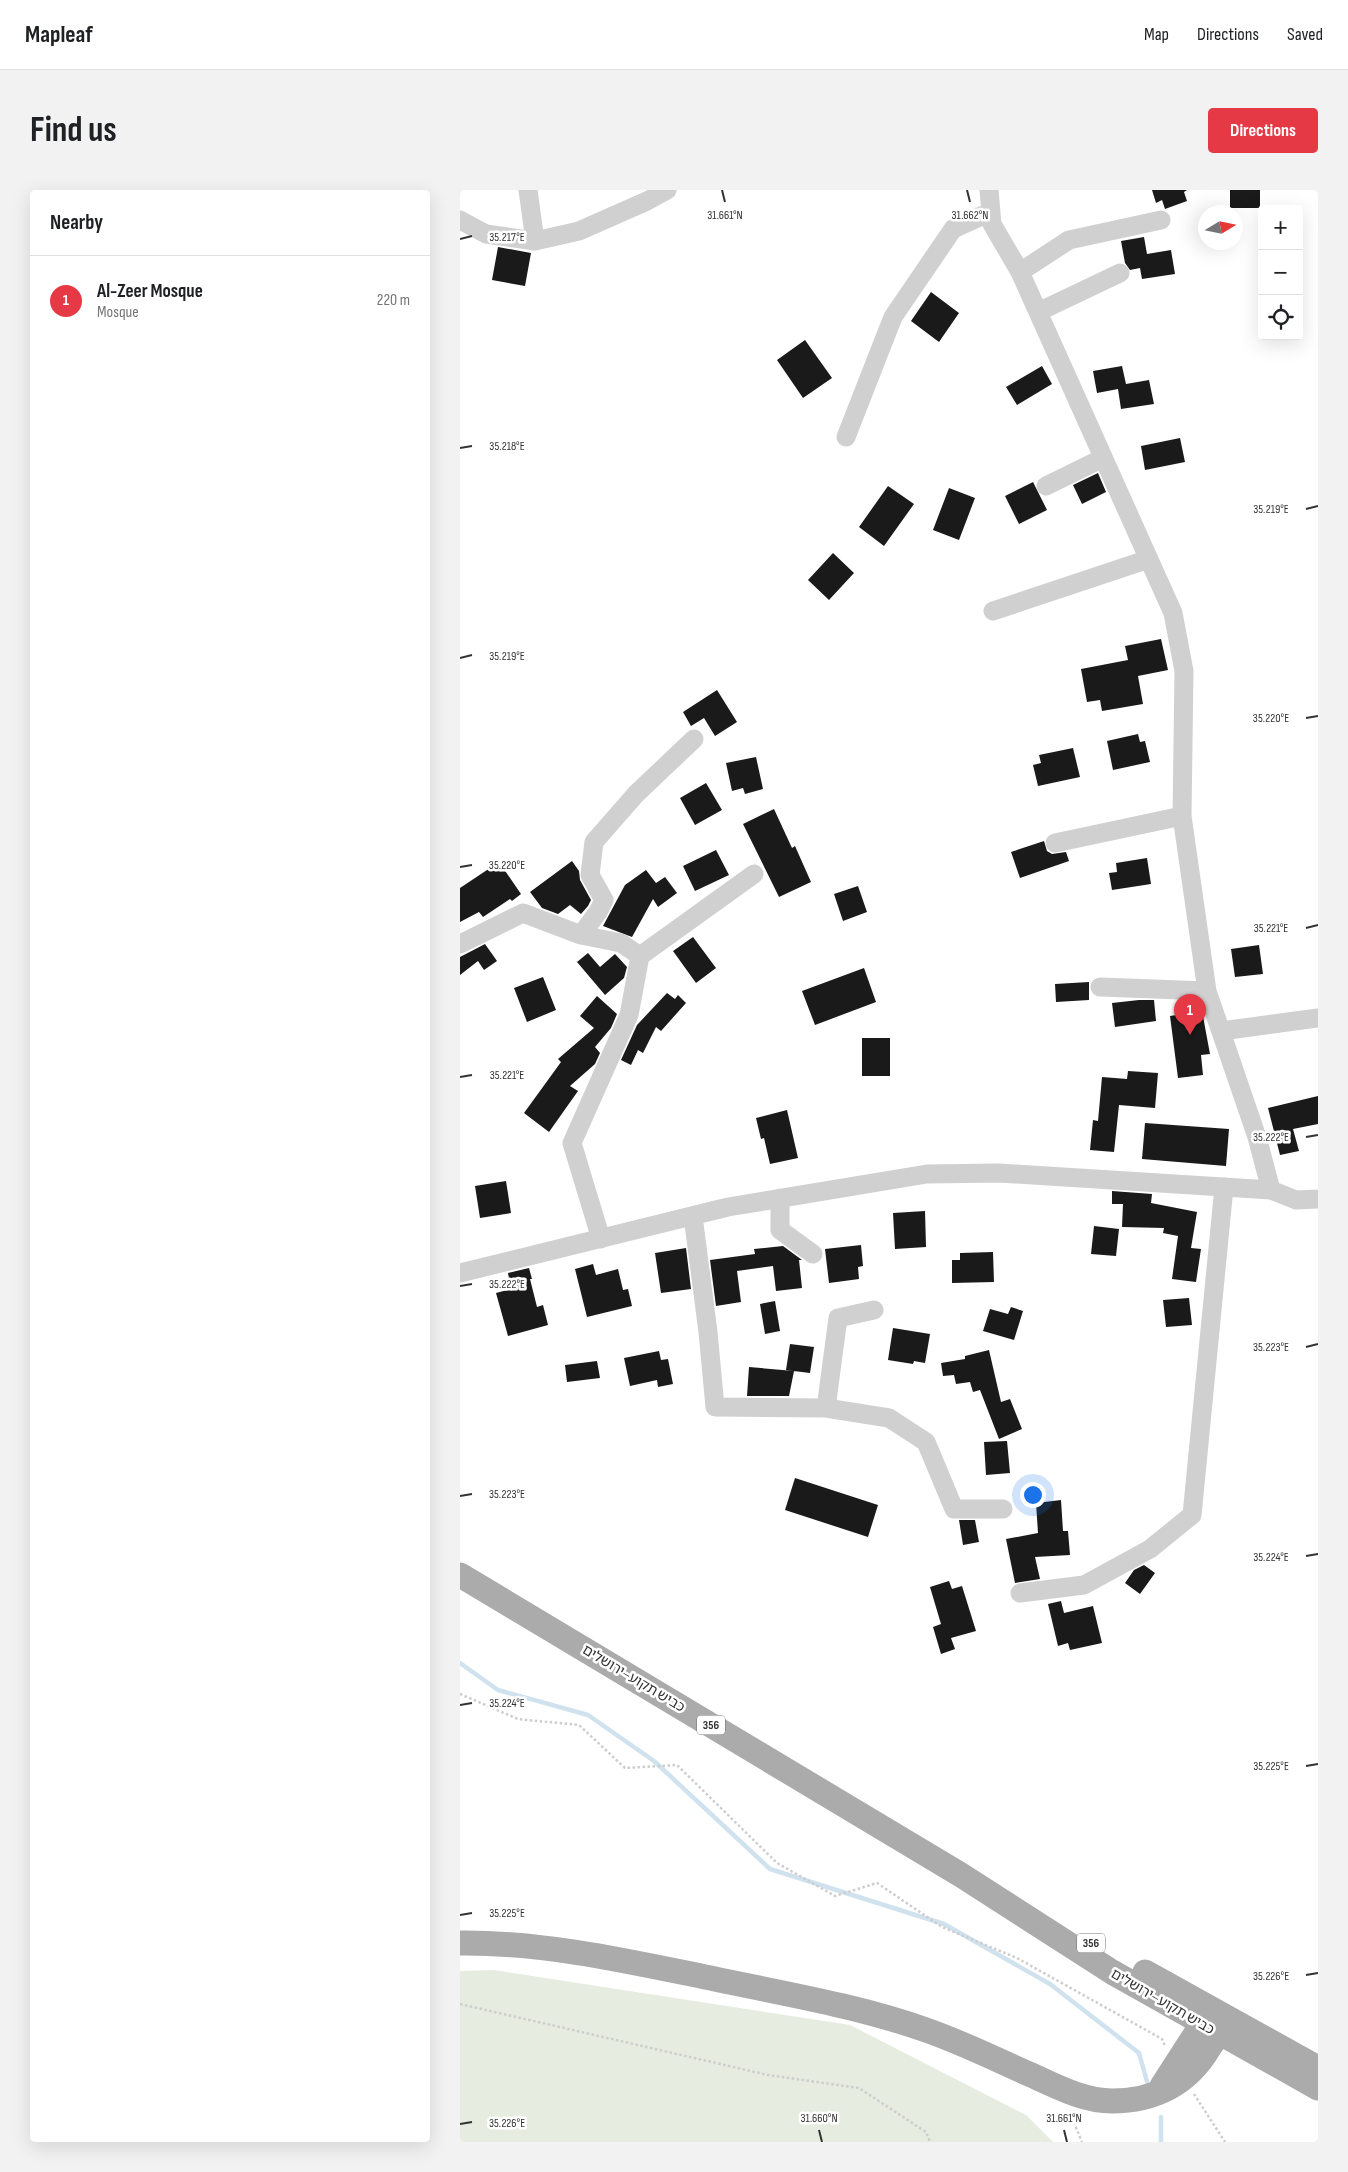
<!DOCTYPE html>
<html lang="en">
<head>
<meta charset="utf-8">
<style>
	:root { --surface:#fff; --page:#f2f2f2; --text:#202124; --muted:#757577; --line:#e0e0e0; --accent:#e63946 }
	body { margin:0; font-family:"Sofia Sans Condensed","Noto Sans Hebrew",sans-serif; background:var(--page); color:var(--text) }
	.controls { position:absolute; right:15px; top:15px; display:grid; overflow:hidden; border-radius:5px; box-shadow:0 5px 20px #0002 }
	.controls button { width:45px; height:45px; display:grid; place-items:center; padding:0; border:0; border-bottom:1px solid var(--line); background:var(--surface); color:var(--text); font:25px sans-serif }
	.compass { position:absolute; left:738px; top:15px; width:45px; height:45px; border-radius:50%; background:var(--surface); box-shadow:0 5px 20px #0002; rotate:80deg }
	.you { position:absolute; left:572px; top:1304px; width:18px; height:18px; margin:-12px; border:4px solid #fff; border-radius:50%; background:#1a73e8; box-shadow:0 0 0 8px #1a73e833 }
	.badge { display:grid; place-items:center; width:32px; height:32px; border-radius:50%; background:var(--accent); color:#fff; font-size:16px; font-weight:700 }
	.pin { position:absolute; translate:-50% -41px; filter:drop-shadow(0 1px 2px #0008) }
	.pin::after { content:''; position:absolute; top:26px; width:18px; height:15px; background:inherit; clip-path:polygon(0 0,100% 0,50% 100%) }
	.list { margin:0; padding:0; list-style:none }
	h2 { display:flex; justify-content:space-between; align-items:center; height:65px; margin:0; padding:0 20px; font-size:21px }
	h2 small { font-size:16px; font-weight:400; color:var(--muted) }
	.list li { display:grid; grid-template-columns:32px 1fr auto; gap:15px; align-items:center; box-sizing:border-box; height:90px; padding:0 20px; border-top:1px solid var(--line) }
	.list b { display:block; font-size:19px; white-space:nowrap }
	.list p { margin:0; font-size:16px; white-space:nowrap; color:var(--muted) }
	.list em { font-size:16px; font-style:normal; color:var(--muted) }
	.icon { flex:none; width:28px; height:28px; fill:none; stroke:currentColor; stroke-width:2; stroke-linecap:round; stroke-linejoin:round }
	.map { position:relative; flex:none; width:858px; height:1952px; overflow:hidden; border-radius:5px }
	header { display:flex; align-items:center; gap:30px; box-sizing:border-box; height:70px; padding:0 25px; background:var(--surface); border-bottom:1px solid var(--line) }
	header strong { font-size:24px }
	nav { display:flex; gap:28px; margin-inline-start:auto; font-size:18px }
	.intro { display:flex; align-items:center; justify-content:space-between; box-sizing:border-box; height:120px; padding:0 30px }
	h1 { margin:0; font-size:35px }
	.button { padding:12px 22px; border-radius:5px; background:var(--accent); color:#fff; font-size:18px; font-weight:700 }
	main { display:flex; gap:30px; padding:0 30px }
	aside { flex:1; background:var(--surface); border-radius:5px; box-shadow:0 5px 20px #0002 }
	.map>svg:first-child { display:block }
</style>
</head>
<body>
<header>
<strong>Mapleaf</strong>
<nav><a>Map</a><a>Directions</a><a>Saved</a></nav>
</header>
<div class="intro"><h1>Find us</h1><a class="button">Directions</a></div>
<main>
<aside>
<h2>Nearby<small></small></h2>
<ul class="list">
<li><span class="badge">1</span><div><b>Al-Zeer Mosque</b><p>Mosque</p></div><em>220 m</em></li>
</ul>
</aside>
<div class="map">
<svg width="858" height="1952" viewBox="0 0 858 1952">
	<rect width="100%" height="100%" fill="#fff"/>
	<path fill="#e6ecdf" d="M 34,1780 L 390,1835 L 566,1925 L 593,1952 L 0,1952 L 0,1781 Z"/>
	<g fill="none" stroke-linecap="round" stroke-linejoin="round">
		<path stroke="#cfe2ee" stroke-width="4.5" d="M 0,1473 L 38,1500 L 128,1525 L 194,1571 L 310,1679 L 484,1734 L 590,1794 L 679,1863 L 688,1895
			M 701,1952 L 701,1927"/>
	</g>
	<path fill="#1a1a1a" d="M 692,0 L 727,0 L 724,2 L 727,11 L 705,19 L 702,10 L 696,13 Z
		M 770,0 L 800,0 L 800,18 L 770,18 Z
		M 684,47 L 687,64 L 711,60 L 715,84 L 682,89 L 680,78 L 670,80 L 665,73 L 661,51 Z
		M 38,57 L 71,63 L 65,96 L 32,90 Z
		M 471,102 L 499,123 L 479,152 L 451,131 Z
		M 345,150 L 372,188 L 343,208 L 317,170 Z
		M 582,176 L 592,194 L 557,215 L 546,197 Z
		M 662,176 L 666,194 L 689,190 L 694,214 L 661,219 L 658,199 L 637,203 L 633,181 Z
		M 720,248 L 725,272 L 685,280 L 681,256 Z
		M 638,283 L 646,302 L 622,314 L 613,295 Z
		M 573,292 L 587,320 L 559,334 L 545,306 Z
		M 428,296 L 454,314 L 424,356 L 399,337 Z
		M 489,298 L 515,308 L 499,350 L 473,340 Z
		M 373,363 L 394,383 L 369,410 L 348,390 Z
		M 701,449 L 708,480 L 678,486 L 683,514 L 642,521 L 640,510 L 627,512 L 621,479 L 668,470 L 665,456 Z
		M 257,500 L 277,532 L 255,546 L 244,528 L 231,536 L 223,522 Z
		M 678,544 L 680,552 L 685,551 L 690,572 L 653,580 L 647,551 Z
		M 613,558 L 620,587 L 578,596 L 573,575 L 581,573 L 579,565 Z
		M 296,567 L 303,599 L 285,604 L 283,598 L 272,601 L 266,573 Z
		M 246,593 L 262,620 L 235,635 L 220,608 Z
		M 314,619 L 332,658 L 335,656 L 351,692 L 319,707 L 283,634 Z
		M 584,651 L 587,661 L 592,664 L 606,662 L 609,671 L 560,688 L 551,662 Z
		M 256,660 L 269,685 L 235,701 L 223,676 Z
		M 687,668 L 691,694 L 652,700 L 649,683 L 657,682 L 656,673 Z
		M 112,671 L 119,681 L 120,690 L 131,710 L 128,716 L 121,724 L 110,715 L 98,724 L 82,718 L 70,702 Z
		M 39,672 L 61,704 L 52,711 L 50,709 L 23,727 L 19,722 L 0,732 L 0,698 Z
		M 186,680 L 196,693 L 205,687 L 217,703 L 198,717 L 193,709 L 172,747 L 143,736 L 165,695 Z
		M 398,696 L 407,722 L 383,731 L 374,704 Z
		M 233,747 L 256,778 L 236,793 L 213,761 Z
		M 25,754 L 37,771 L 24,780 L 18,771 L 0,785 L 0,767 Z
		M 799,755 L 803,784 L 775,787 L 771,759 Z
		M 128,763 L 140,777 L 155,764 L 167,777 L 164,788 L 145,805 L 117,772 Z
		M 404,778 L 416,812 L 355,835 L 342,801 Z
		M 83,787 L 96,820 L 67,832 L 54,798 Z
		M 629,792 L 629,810 L 596,812 L 595,794 Z
		M 207,803 L 215,809 L 218,805 L 226,813 L 201,841 L 196,837 L 183,863 L 178,860 L 171,875 L 161,870 L 177,835 Z
		M 137,806 L 157,824 L 151,838 L 135,857 L 140,863 L 135,874 L 110,896 L 118,901 L 89,942 L 64,923 L 101,872 L 98,869 L 134,838 L 120,826 Z
		M 679,810 L 694,810 L 696,831 L 655,837 L 652,813 Z
		M 742,821 L 750,864 L 741,865 L 743,885 L 718,888 L 710,826 Z
		M 402,848 L 430,848 L 430,886 L 402,886 Z
		M 668,881 L 698,883 L 695,918 L 659,915 L 654,962 L 630,960 L 633,930 L 638,931 L 642,887 L 667,889 Z
		M 858,906 L 858,934 L 833,939 L 839,961 L 820,965 L 808,918 Z
		M 327,920 L 338,968 L 310,974 L 304,948 L 301,949 L 296,928 Z
		M 685,933 L 769,939 L 766,976 L 682,969 Z
		M 46,991 L 51,1023 L 20,1028 L 15,996 Z
		M 652,1001 L 692,1004 L 691,1013 L 737,1022 L 731,1058 L 741,1059 L 736,1092 L 712,1089 L 718,1046 L 703,1043 L 704,1038 L 662,1037 L 663,1014 L 652,1014 Z
		M 465,1021 L 466,1057 L 435,1059 L 433,1023 Z
		M 634,1036 L 659,1039 L 656,1066 L 631,1064 Z
		M 401,1055 L 403,1076 L 398,1077 L 399,1089 L 369,1093 L 365,1059 Z
		M 323,1056 L 342,1070 L 339,1070 L 342,1098 L 316,1101 L 313,1076 L 277,1081 L 281,1112 L 256,1116 L 250,1070 L 295,1064 L 294,1059 Z
		M 226,1058 L 231,1099 L 201,1103 L 195,1063 Z
		M 533,1062 L 534,1092 L 492,1093 L 492,1070 L 500,1070 L 500,1063 Z
		M 133,1074 L 136,1085 L 158,1079 L 163,1100 L 168,1099 L 172,1116 L 127,1127 L 115,1079 Z
		M 69,1078 L 72,1089 L 70,1089 L 77,1117 L 83,1115 L 88,1135 L 48,1146 L 36,1103 L 51,1099 L 48,1083 Z
		M 729,1108 L 732,1135 L 706,1137 L 703,1110 Z
		M 315,1111 L 320,1141 L 305,1144 L 300,1114 Z
		M 551,1117 L 563,1121 L 554,1150 L 523,1141 L 530,1119 L 548,1124 Z
		M 433,1138 L 470,1144 L 465,1173 L 454,1171 L 453,1174 L 428,1170 Z
		M 330,1154 L 354,1157 L 350,1183 L 326,1180 Z
		M 529,1160 L 541,1212 L 550,1209 L 562,1239 L 539,1249 L 520,1200 L 513,1202 L 510,1192 L 496,1194 L 494,1185 L 483,1186 L 481,1173 L 505,1169 L 505,1166 Z
		M 199,1161 L 201,1170 L 208,1169 L 213,1194 L 198,1197 L 197,1190 L 170,1196 L 164,1168 Z
		M 137,1171 L 140,1188 L 107,1192 L 105,1175 Z
		M 289,1177 L 334,1181 L 329,1206 L 287,1206 Z
		M 547,1251 L 550,1283 L 526,1285 L 524,1252 Z
		M 335,1288 L 418,1315 L 408,1347 L 325,1320 Z
		M 601,1310 L 603,1341 L 608,1341 L 610,1365 L 575,1367 L 580,1389 L 555,1393 L 546,1349 L 578,1343 L 576,1313 Z
		M 499,1330 L 515,1330 L 519,1352 L 503,1355 Z
		M 684,1375 L 695,1383 L 680,1404 L 665,1393 L 674,1380 Z
		M 489,1391 L 492,1399 L 502,1396 L 516,1441 L 491,1448 L 495,1459 L 481,1464 L 473,1437 L 481,1434 L 470,1397 Z
		M 601,1411 L 604,1423 L 633,1416 L 642,1453 L 610,1460 L 608,1453 L 598,1456 L 588,1414 Z"/>
	<g fill="none" stroke-linecap="round" stroke-linejoin="round">
		<path stroke="#cdcdcd" stroke-width="2.5" stroke-dasharray="2.5 2.5" stroke-linecap="butt" d="M 0,1504 L 58,1529 L 119,1535 L 165,1578 L 217,1575 L 317,1673 L 375,1706 L 417,1693 L 482,1737 L 557,1768 L 702,1849 L 705,1856
			M 0,1814 L 308,1885 L 399,1898 L 466,1942 L 470,1952
			M 734,1904 L 765,1952
			M 610,1923 L 622,1952"/>
		<path stroke="#d0d0d0" stroke-width="19" d="M 68,0 L 75,51
			M 529,0 L 532,34 L 560,82 L 713,423 L 724,481 L 722,626 L 747,801 L 797,947 L 811,1000
			M 0,30 L 26,44 L 75,51 L 119,41 L 187,11 L 207,0
			M 560,82 L 609,50 L 701,30
			M 578,122 L 660,83
			M 386,247 L 433,127 L 493,39 L 530,22
			M 586,296 L 643,268
			M 533,421 L 689,369
			M 595,653 L 722,626
			M 121,745 L 138,722 L 144,710 L 130,685 L 134,652 L 176,604 L 234,549
			M 0,754 L 63,723 L 121,745 L 161,753 L 180,766
			M 640,797 L 747,801
			M 761,841 L 858,828
			M 320,1008 L 320,1040 L 353,1064
			M 233,1026 L 248,1142 L 255,1217 L 366,1218 L 429,1228 L 466,1252 L 494,1319 L 543,1319
			M 141,1049 L 112,953 L 169,825 L 180,766 L 294,684
			M 0,1083 L 268,1017 L 467,984 L 539,983 L 811,1000 L 836,1010 L 858,1009
			M 366,1218 L 378,1128 L 414,1120
			M 560,1403 L 624,1395 L 690,1359 L 732,1325 L 764,997"/>
		<path stroke="#ababab" stroke-width="25" d="M 0,1385 L 501,1685 L 652,1782 L 858,1898
			M 0,1753 C 85,1752 172,1772 255,1789 C 326,1804 398,1816 466,1840 C 501,1852 535,1869 569,1884 C 596,1896 623,1911 652,1911 C 694,1911 728,1894 749,1858 C 752,1853 756,1848 758,1843 C 760,1837 759,1829 759,1823
			M 685,1782 L 858,1878
			M 702,1896 L 742,1834 L 756,1825"/>
	</g>
	<path fill="none" stroke="#333" stroke-width="2" d="M 262,0 L 265,12M 507,0 L 510,12M 0,49 L 12,46M 0,258 L 12,256M 846,319 L 858,316M 0,468 L 12,465M 846,528 L 858,526M 0,677 L 12,675M 846,738 L 858,735M 0,887 L 12,885M 846,947 L 858,945M 0,1096 L 12,1094M 846,1157 L 858,1154M 0,1306 L 12,1304M 846,1366 L 858,1364M 0,1515 L 12,1513M 846,1576 L 858,1574M 0,1725 L 12,1723M 846,1785 L 858,1783M 0,1934 L 12,1932M 359,1940 L 362,1952M 604,1940 L 607,1952"/>
	<g text-anchor="middle" stroke-width="5" stroke-linejoin="round" paint-order="stroke">
		<g fill="#fff" stroke="#707070" stroke-width="1">
			<rect x="237" y="1525.5" width="28" height="19" rx="4"/>
			<rect x="617" y="1743.5" width="28" height="19" rx="4"/>
		</g>
		<g font-size="12" font-weight="bold" fill="#333">
			<text x="251" y="1539">356</text>
			<text x="631" y="1757">356</text>
		</g>
		<g font-size="14" fill="#333" stroke="#fff">
			<text transform="translate(174 1488) rotate(31)" y="5">כביש תקוע–ירושלים</text>
			<text transform="translate(703 1811) rotate(30)" y="5">כביש תקוע–ירושלים</text>
		</g>
	</g>
	<g font-size="12" text-anchor="middle" fill="#333" stroke="#fff" stroke-width="5" stroke-linejoin="round" paint-order="stroke">
		<text x="265" y="29">31.661°N</text>
		<text x="510" y="29">31.662°N</text>
		<text x="47" y="51">35.217°E</text>
		<text x="47" y="260">35.218°E</text>
		<text x="811" y="323">35.219°E</text>
		<text x="47" y="470">35.219°E</text>
		<text x="811" y="532">35.220°E</text>
		<text x="47" y="679">35.220°E</text>
		<text x="811" y="742">35.221°E</text>
		<text x="47" y="889">35.221°E</text>
		<text x="811" y="951">35.222°E</text>
		<text x="47" y="1098">35.222°E</text>
		<text x="811" y="1161">35.223°E</text>
		<text x="47" y="1308">35.223°E</text>
		<text x="811" y="1371">35.224°E</text>
		<text x="47" y="1517">35.224°E</text>
		<text x="811" y="1580">35.225°E</text>
		<text x="47" y="1727">35.225°E</text>
		<text x="811" y="1790">35.226°E</text>
		<text x="359" y="1932">31.660°N</text>
		<text x="604" y="1932">31.661°N</text>
		<text x="47" y="1937">35.226°E</text>
	</g>
</svg>
<div class="controls">
<button>+</button>
<button>−</button>
<button><svg class="icon" aria-label="locate" viewBox="0 0 24 24"><circle cx="12" cy="12" r="6"/><path d="M12 2v4M12 18v4M2 12h4M18 12h4"/></svg></button>
</div>
<svg class="compass" viewBox="-18 -18 36 36"><path d="M0-13l5 13h-10z" fill="#e53935"/><path d="M0 13l5-13h-10z" fill="#757577"/></svg>
<div class="you"></div>
<div class="pin badge" style="left:730px;top:845px">1</div>
</div>
</main>
</body>
</html>
